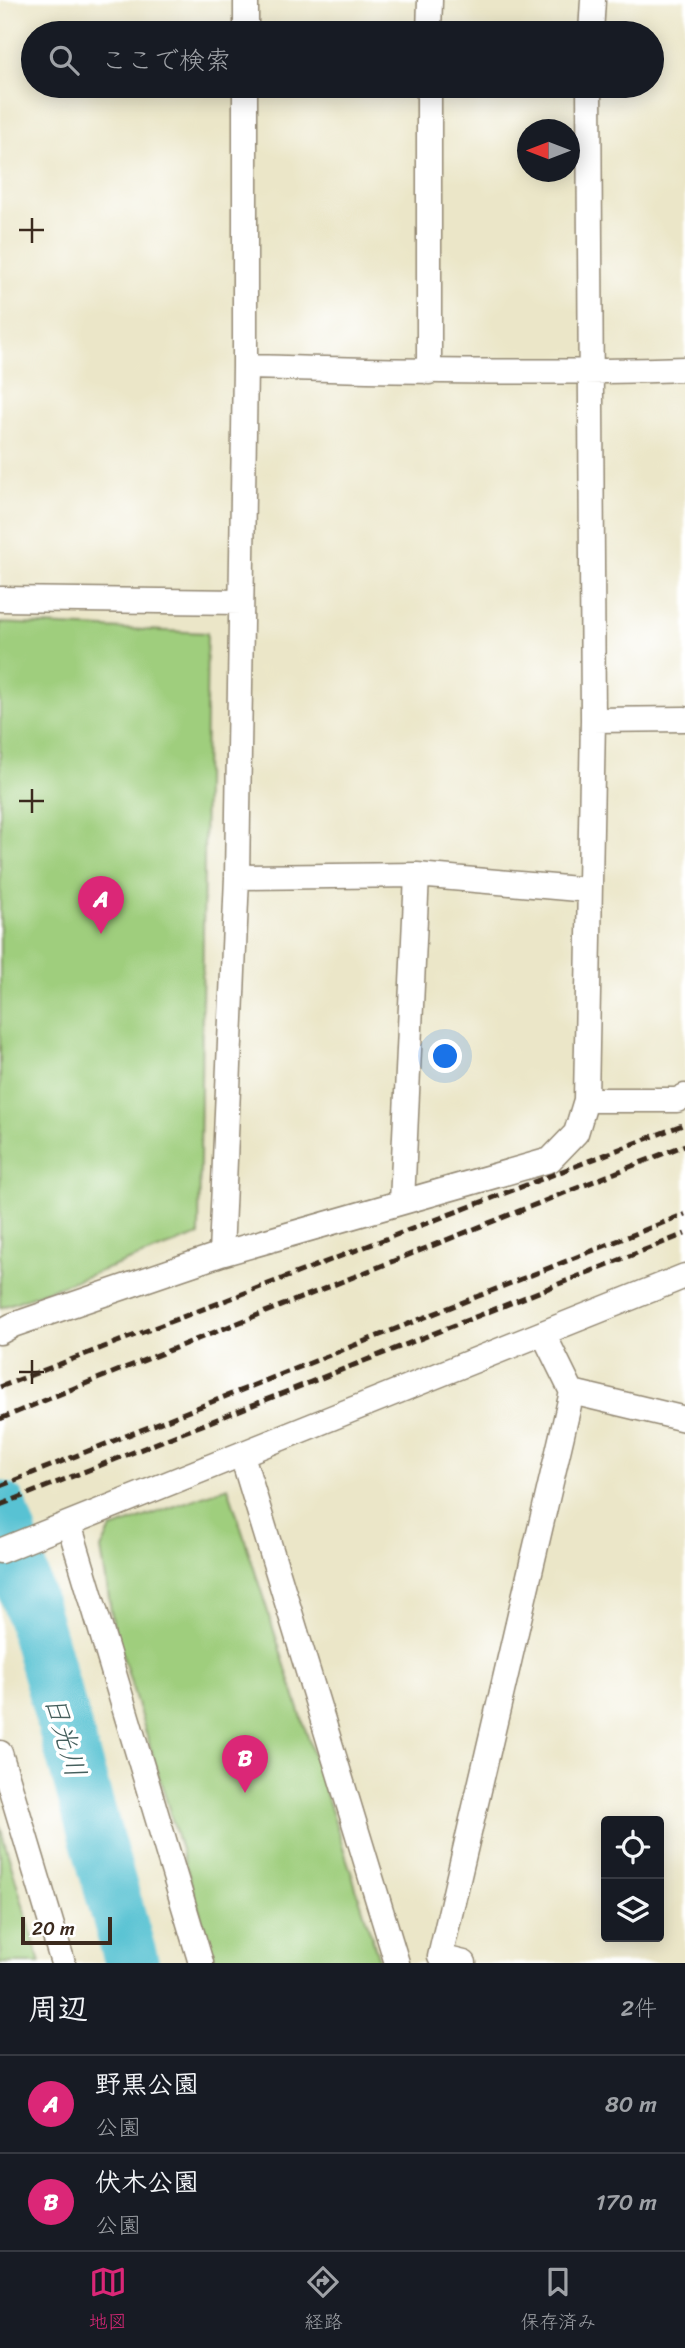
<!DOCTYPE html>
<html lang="ja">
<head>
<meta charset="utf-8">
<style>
	:root { --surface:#171b24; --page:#20242c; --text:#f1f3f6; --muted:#9ea1a6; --line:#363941; --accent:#db2777 }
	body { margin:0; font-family:Sriracha,"Klee One",sans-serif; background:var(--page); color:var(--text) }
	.controls { position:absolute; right:21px; bottom:21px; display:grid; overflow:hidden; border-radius:7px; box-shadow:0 4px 18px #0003 }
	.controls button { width:63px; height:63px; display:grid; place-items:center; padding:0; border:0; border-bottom:2px solid var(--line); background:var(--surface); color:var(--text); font:35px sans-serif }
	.compass { position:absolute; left:517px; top:119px; width:63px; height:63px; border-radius:50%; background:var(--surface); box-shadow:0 4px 18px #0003; rotate:270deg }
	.scale { position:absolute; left:21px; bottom:18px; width:91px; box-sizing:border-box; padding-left:7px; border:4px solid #3b2a1e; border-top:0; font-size:19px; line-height:24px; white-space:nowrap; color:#3b2a1e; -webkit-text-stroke:5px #fff; paint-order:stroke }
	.you { position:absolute; left:446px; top:1057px; width:24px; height:24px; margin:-18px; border:5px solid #fff; border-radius:50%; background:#1a73e8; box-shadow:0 0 0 10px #1a73e833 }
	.badge { display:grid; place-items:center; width:46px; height:46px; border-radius:50%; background:var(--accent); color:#fff; font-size:23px; font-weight:700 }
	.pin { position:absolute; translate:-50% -58px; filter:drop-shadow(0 2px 4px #0008) }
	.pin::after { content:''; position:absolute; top:37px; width:24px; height:21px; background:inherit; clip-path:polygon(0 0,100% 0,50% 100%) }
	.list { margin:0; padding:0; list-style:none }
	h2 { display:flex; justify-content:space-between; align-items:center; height:91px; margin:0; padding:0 28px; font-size:30px }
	h2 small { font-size:23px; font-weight:400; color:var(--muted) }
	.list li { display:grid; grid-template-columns:46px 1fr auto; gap:21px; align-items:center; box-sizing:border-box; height:98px; padding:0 28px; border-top:2px solid var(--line) }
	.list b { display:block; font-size:26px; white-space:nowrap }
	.list p { margin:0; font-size:23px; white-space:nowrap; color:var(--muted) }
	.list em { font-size:23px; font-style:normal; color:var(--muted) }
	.icon { flex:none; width:38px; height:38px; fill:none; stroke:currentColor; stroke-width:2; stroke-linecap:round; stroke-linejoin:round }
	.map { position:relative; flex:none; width:685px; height:1963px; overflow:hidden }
	.search { position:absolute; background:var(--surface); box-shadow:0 4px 18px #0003; left:21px; right:21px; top:21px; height:77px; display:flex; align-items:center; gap:18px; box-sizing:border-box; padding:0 24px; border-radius:38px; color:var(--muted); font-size:26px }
	.sheet { height:287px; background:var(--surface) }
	nav { display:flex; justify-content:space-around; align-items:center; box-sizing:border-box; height:98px; border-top:2px solid var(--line); background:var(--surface); font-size:19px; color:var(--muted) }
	nav a { display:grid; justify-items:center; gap:4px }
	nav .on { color:var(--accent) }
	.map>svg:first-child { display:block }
</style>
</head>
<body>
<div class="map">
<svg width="685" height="1963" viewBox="0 0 685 1963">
	<rect width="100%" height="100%" fill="#fff"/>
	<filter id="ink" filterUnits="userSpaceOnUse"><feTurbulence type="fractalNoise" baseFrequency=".0143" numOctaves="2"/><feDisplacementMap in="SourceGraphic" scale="14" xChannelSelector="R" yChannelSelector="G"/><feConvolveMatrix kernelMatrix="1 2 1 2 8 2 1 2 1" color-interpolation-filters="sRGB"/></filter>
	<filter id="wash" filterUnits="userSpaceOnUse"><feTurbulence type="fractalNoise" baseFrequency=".00686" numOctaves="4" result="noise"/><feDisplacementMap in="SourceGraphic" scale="28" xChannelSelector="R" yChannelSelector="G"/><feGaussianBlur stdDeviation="1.57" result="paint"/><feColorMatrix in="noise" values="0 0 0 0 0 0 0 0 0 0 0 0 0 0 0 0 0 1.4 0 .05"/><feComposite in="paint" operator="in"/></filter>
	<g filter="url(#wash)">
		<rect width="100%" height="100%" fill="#ebe6c8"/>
		<path fill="#9fce7d" stroke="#6d7c4e" stroke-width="2" d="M 0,623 L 207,633 L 199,1235 L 0,1308 Z
			M 228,1487 L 380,1963 L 215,1963 L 113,1623 L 101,1549 L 111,1529 Z
			M 0,1826 L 40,1963 L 0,1963 Z"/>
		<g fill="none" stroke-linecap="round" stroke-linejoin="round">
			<path stroke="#58c2d3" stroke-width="54" d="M 0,1508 L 10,1535 L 132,1963"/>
		</g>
	</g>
	<g filter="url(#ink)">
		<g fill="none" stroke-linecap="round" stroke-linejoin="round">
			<g stroke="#938873" stroke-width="27">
				<path id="minor" d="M 246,33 L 246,0
					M 429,33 L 430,0
					M 591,33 L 593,0
					M 245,367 C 392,371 538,374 685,369
					M 429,372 L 429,86
					M 0,599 L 241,602
					M 593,720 L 685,719
					M 237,877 L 417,875 L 589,890
					M 586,1100 L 593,720 L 589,86
					M 402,1202 L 417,875
					M 221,1254 L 237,877 L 245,367 L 245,86
					M 0,1332 L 13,1325 L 221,1254 L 550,1160 L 576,1133 L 586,1100 L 677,1100 L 685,1096
					M 572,1392 L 685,1419
					M 242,1455 L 397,1963
					M 69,1524 L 201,1963
					M 0,1551 L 685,1276
					M 0,1753 L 63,1963
					M 464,1963 L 440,1957 L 572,1392 L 543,1333"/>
			</g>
			<use href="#minor" stroke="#fff" stroke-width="24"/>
			<path stroke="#3b2a1e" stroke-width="5" stroke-dasharray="10 5" stroke-linecap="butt" d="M 0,1387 L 685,1124
				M 0,1419 L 72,1389 L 685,1145
				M 0,1486 L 685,1214
				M 0,1505 L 685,1234"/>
		</g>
	</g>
	<path fill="none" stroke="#3b2a1e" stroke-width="2.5" d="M 32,218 L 32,243M 19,230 L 44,230M 32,789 L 32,813M 19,801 L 44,801M 32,1360 L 32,1384M 19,1372 L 44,1372"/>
	<g text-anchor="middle" stroke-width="7" stroke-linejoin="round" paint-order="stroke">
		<g font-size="28" font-style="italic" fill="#455f5d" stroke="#fff">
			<text transform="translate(66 1736) rotate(74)" y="10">日光川</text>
		</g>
	</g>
</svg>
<div class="controls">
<button><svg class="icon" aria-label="locate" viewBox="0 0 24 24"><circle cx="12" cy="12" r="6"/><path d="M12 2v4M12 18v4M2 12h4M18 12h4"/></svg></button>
<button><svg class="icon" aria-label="layers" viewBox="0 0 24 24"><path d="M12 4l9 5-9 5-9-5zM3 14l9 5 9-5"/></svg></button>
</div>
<svg class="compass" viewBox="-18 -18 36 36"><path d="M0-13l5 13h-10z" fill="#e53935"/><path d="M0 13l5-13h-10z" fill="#9ea1a6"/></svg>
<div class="scale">20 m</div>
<div class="you"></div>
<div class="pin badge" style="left:101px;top:934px">A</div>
<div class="pin badge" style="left:245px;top:1793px">B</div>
<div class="search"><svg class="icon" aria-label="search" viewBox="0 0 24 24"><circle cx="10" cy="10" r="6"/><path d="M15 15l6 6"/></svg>ここで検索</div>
</div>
<section class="sheet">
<h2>周辺<small>2件</small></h2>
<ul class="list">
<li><span class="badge">A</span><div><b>野黒公園</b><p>公園</p></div><em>80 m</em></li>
<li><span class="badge">B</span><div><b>伏木公園</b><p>公園</p></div><em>170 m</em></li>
</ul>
</section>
<nav>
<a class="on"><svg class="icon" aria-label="map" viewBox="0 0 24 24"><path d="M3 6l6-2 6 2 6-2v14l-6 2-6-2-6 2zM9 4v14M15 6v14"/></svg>地図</a>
<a><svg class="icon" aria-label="directions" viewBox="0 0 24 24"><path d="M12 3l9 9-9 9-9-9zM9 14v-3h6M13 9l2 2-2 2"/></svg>経路</a>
<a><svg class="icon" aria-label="saved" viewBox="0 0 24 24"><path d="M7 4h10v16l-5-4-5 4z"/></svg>保存済み</a>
</nav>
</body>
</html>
